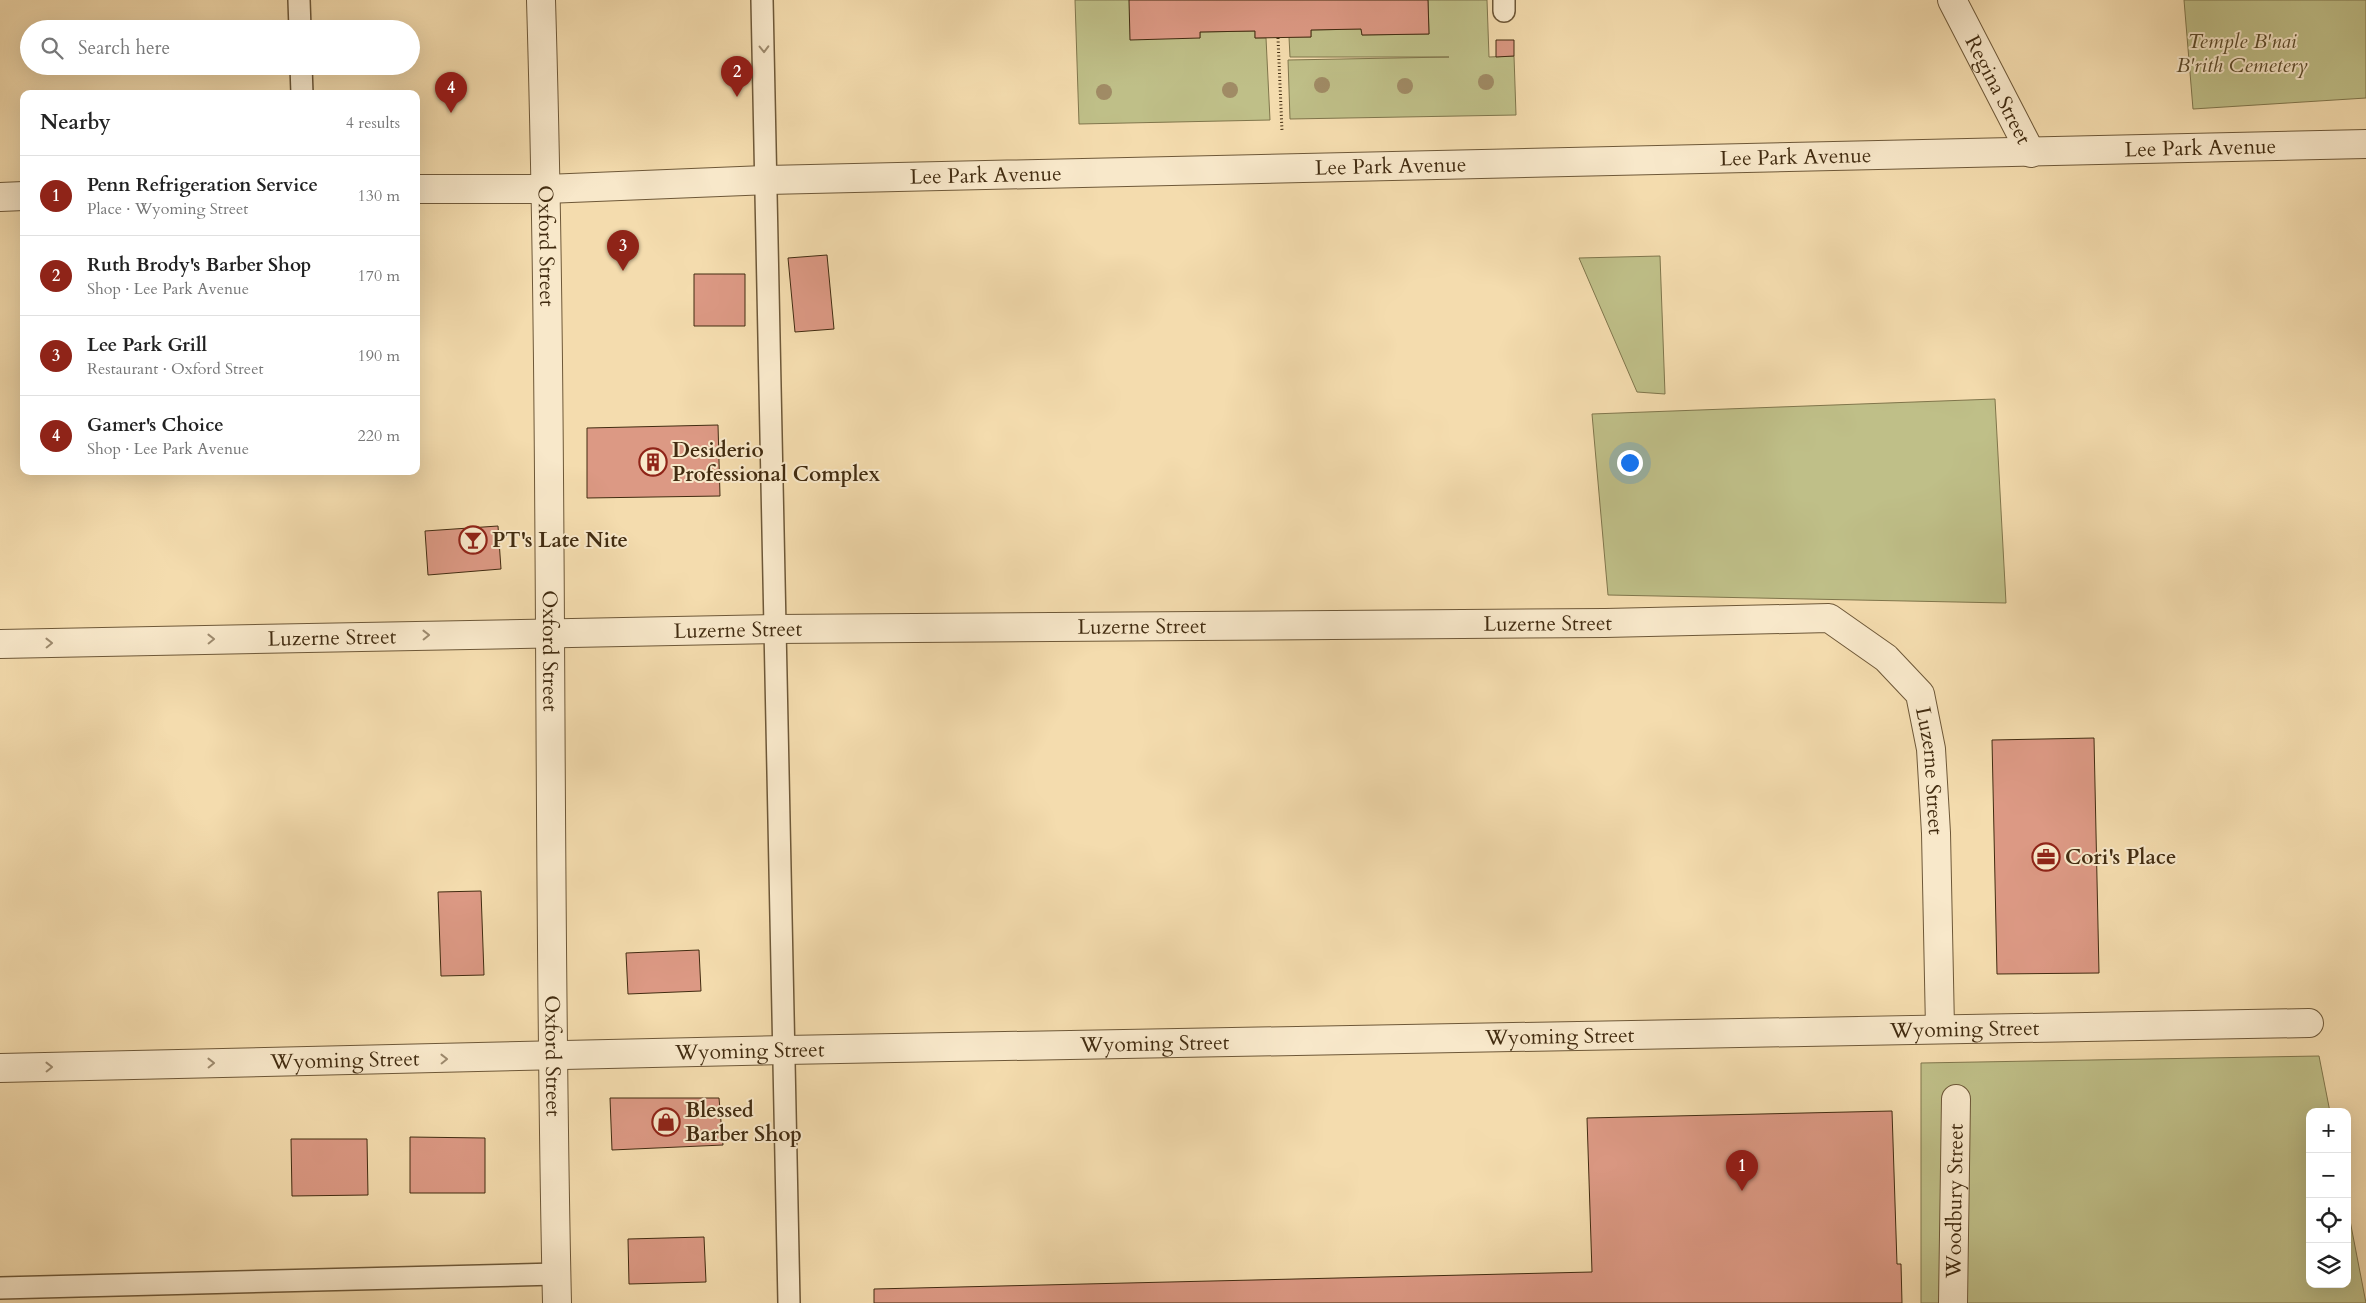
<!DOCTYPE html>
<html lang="en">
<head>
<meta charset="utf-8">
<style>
	:root { --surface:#fff; --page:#f2f2f2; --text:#222; --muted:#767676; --line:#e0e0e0; --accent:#8f2418 }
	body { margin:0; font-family:Cardo,serif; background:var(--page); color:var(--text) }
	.controls { position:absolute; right:15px; bottom:15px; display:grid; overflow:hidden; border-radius:10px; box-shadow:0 5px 20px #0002 }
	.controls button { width:45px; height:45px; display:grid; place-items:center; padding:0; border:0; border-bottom:1px solid var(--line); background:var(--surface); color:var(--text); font:25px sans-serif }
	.you { position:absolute; left:1629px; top:462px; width:18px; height:18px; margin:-12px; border:4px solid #fff; border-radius:50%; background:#1a73e8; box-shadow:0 0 0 8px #1a73e833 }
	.badge { display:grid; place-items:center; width:32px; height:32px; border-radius:50%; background:var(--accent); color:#fff; font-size:16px; font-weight:700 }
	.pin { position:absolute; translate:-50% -41px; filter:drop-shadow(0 1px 2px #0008) }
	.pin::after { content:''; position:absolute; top:26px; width:18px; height:15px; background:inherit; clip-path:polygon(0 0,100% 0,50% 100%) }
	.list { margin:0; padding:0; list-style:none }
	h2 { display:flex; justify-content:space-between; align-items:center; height:65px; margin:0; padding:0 20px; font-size:21px }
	h2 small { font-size:16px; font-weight:400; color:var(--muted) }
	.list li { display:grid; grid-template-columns:32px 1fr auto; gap:15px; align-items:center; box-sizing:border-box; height:80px; padding:0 20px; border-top:1px solid var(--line) }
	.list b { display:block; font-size:19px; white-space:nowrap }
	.list p { margin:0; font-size:16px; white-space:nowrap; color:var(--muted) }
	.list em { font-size:16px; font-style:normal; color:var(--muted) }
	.icon { flex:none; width:28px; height:28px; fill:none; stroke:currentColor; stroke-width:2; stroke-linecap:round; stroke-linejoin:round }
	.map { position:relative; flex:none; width:2366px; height:1303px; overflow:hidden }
	.search { position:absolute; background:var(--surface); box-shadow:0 5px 20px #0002; left:20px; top:20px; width:400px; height:55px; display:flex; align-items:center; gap:12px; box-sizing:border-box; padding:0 18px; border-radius:28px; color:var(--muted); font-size:19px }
	.panel { position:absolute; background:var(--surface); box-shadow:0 5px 20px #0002; left:20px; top:90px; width:400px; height:385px; border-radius:10px }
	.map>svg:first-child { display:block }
</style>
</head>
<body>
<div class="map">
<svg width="2366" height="1303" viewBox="0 0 2366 1303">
	<rect width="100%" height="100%" fill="#f4dcae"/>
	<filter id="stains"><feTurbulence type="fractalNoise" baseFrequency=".004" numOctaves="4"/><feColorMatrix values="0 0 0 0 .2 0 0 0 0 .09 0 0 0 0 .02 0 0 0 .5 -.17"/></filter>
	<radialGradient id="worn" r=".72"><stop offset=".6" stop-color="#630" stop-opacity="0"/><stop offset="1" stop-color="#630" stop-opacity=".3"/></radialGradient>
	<path fill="#bfbf88" stroke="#80764c" d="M 1075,0 L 1129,0 L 1200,38 L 1200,32 L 1255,31 L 1255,38 L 1266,38 L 1270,120 L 1079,124 Z
		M 1428,0 L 1487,0 L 1489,57 L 1514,56 L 1516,115 L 1290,119 L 1288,60 L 1449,57 L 1290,57 L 1289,37 L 1311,37 L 1311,30 L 1361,29 L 1362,35 L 1429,34 Z
		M 2184,0 L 2366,0 L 2366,98 L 2193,109 Z
		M 1660,256 L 1665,394 L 1637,392 L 1579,258 Z
		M 1995,399 L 2006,603 L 1608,595 L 1592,414 Z
		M 2319,1056 L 2330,1112 L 2310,1112 L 2310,1284 L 2347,1284 L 2347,1205 L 2366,1303 L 1921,1303 L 1921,1063 Z"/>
	<path fill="#dc9984" stroke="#422c11" d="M 1129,0 L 1428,0 L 1429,34 L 1362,35 L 1361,29 L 1311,30 L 1311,37 L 1255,38 L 1255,31 L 1200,32 L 1200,38 L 1130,40 Z
		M 1496,40 L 1514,40 L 1514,56 L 1496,57 Z
		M 827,255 L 834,329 L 795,332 L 788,258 Z
		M 694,274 L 745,274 L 745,326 L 694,326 Z
		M 718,425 L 720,496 L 587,498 L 587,428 Z
		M 498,526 L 501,569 L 428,575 L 425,531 Z
		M 2094,738 L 2099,973 L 1997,974 L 1992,740 Z
		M 481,891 L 484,975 L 441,976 L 438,892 Z
		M 699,950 L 701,991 L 628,994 L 626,953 Z
		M 610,1098 L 719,1098 L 723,1145 L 612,1150 Z
		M 1892,1111 L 1897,1264 L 1901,1264 L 1902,1303 L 874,1303 L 874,1289 L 1592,1272 L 1587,1118 Z
		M 410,1137 L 485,1138 L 485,1193 L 410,1193 Z
		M 291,1139 L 367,1139 L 368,1195 L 292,1196 Z
		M 704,1237 L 706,1282 L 629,1284 L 628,1239 Z"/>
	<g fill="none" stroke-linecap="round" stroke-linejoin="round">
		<g stroke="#6e5838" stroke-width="24">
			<path id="service" d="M 299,0 L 300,29
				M 762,0 L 789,1303
				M 1504,0 L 1504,11
				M 301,66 L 302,94
				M 0,1288 L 556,1274"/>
		</g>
		<g stroke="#6e5838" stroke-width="30">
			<g id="minor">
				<path id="s1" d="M 1952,0 L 2031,153"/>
				<path id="s2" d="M 416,189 L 546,189 L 767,180 L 2366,144"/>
				<path d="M 0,197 L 24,196"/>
				<path id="s3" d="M 0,644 L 776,629 L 1605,623 L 1829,618 L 1886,658 L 1920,694 L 1931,749 L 1936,833 L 1940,1028"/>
				<path id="s4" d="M 0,1068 L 785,1050 L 2309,1023"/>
				<path id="s5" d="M 1953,1303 L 1956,1099"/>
			</g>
		</g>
		<g stroke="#6e5838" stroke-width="30">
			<g id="tertiary">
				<path id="s6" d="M 541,0 C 554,434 547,869 557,1303"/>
			</g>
		</g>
		<path stroke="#422c11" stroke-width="3" stroke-dasharray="1 2.5" stroke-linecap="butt" d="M 1278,38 L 1282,131"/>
		<use href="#service" stroke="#f8e8ca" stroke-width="21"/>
		<use href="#minor" stroke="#f8e8ca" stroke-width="28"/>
		<use href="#tertiary" stroke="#f8e8ca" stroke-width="28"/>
	</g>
	<g fill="#a08b65">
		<circle cx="1486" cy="82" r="8"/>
		<circle cx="1322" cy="85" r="8"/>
		<circle cx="1405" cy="86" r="8"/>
		<circle cx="1230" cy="90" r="8"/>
		<circle cx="1104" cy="92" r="8"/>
	</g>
	<defs><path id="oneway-chevron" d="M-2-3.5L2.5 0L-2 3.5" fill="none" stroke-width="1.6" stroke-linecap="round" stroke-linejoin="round" transform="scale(1.25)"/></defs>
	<g stroke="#9d8a6e">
		<use href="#oneway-chevron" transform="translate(764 49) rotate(89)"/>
		<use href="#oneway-chevron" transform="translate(426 635) rotate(-1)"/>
		<use href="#oneway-chevron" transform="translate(211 639) rotate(-1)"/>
		<use href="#oneway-chevron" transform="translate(49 643) rotate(-1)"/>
		<use href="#oneway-chevron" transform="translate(444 1059) rotate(-1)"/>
		<use href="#oneway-chevron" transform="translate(211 1063) rotate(-1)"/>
		<use href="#oneway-chevron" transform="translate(49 1067) rotate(-1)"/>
	</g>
	<defs>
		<g id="building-ring" transform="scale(1.4375)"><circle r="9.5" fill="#f8e8ca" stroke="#8f2418" stroke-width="1.5"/><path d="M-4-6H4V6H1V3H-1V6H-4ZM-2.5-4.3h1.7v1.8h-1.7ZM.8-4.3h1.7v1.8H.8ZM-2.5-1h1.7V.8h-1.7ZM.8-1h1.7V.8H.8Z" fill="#8f2418"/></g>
		<g id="bar-ring" transform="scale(1.4375)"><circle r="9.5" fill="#f8e8ca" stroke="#8f2418" stroke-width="1.5"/><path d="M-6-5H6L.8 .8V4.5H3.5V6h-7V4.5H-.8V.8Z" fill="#8f2418"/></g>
		<g id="office-ring" transform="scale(1.4375)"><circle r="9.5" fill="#f8e8ca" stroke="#8f2418" stroke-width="1.5"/><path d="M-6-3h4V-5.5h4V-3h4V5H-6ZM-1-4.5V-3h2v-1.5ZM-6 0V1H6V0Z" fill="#8f2418"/></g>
		<g id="shop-ring" transform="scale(1.4375)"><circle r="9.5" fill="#f8e8ca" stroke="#8f2418" stroke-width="1.5"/><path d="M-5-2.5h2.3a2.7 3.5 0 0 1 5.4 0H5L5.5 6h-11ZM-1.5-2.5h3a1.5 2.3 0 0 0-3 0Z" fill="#8f2418"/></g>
	</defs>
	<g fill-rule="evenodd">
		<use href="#building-ring" x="653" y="462"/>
		<use href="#bar-ring" x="473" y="540"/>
		<use href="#office-ring" x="2046" y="857"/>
		<use href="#shop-ring" x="666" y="1122"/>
	</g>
	<g text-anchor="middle" stroke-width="4" stroke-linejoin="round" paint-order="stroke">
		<g font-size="21" font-style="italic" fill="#5b4929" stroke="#f8e8ca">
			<text x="2242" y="48">Temple B'nai<tspan x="2242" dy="24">B'rith Cemetery</tspan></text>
		</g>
		<g font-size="21" fill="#422c11" stroke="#f8e8ca">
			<text dy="7" stroke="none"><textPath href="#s1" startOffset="101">Regina Street</textPath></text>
			<text dy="7" stroke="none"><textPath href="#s2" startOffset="1785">Lee Park Avenue</textPath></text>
			<text dy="7" stroke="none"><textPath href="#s2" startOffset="1380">Lee Park Avenue</textPath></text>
			<text dy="7" stroke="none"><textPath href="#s2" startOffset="975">Lee Park Avenue</textPath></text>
			<text dy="7" stroke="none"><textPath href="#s2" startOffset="570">Lee Park Avenue</textPath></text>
			<text dy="7" stroke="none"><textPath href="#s6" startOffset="246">Oxford Street</textPath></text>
			<text dy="7" stroke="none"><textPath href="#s3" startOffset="1548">Luzerne Street</textPath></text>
			<text dy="7" stroke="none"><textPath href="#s3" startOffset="1142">Luzerne Street</textPath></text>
			<text dy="7" stroke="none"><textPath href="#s3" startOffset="738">Luzerne Street</textPath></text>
			<text dy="7" stroke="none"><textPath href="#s3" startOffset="332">Luzerne Street</textPath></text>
			<text dy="7" stroke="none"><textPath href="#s6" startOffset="651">Oxford Street</textPath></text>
			<text dy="7" stroke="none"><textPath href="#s3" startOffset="2026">Luzerne Street</textPath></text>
			<text dy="7" stroke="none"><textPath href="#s4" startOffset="1965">Wyoming Street</textPath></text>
			<text dy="7" stroke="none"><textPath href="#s4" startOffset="1560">Wyoming Street</textPath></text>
			<text dy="7" stroke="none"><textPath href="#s4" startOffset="1155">Wyoming Street</textPath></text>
			<text dy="7" stroke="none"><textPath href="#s4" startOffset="750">Wyoming Street</textPath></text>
			<text dy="7" stroke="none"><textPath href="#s6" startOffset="1056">Oxford Street</textPath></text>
			<text dy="7" stroke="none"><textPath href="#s4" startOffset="345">Wyoming Street</textPath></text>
			<text dy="7" stroke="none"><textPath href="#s5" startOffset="102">Woodbury Street</textPath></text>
		</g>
		<g font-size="21" font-weight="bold" fill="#422c11" stroke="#f8e8ca" text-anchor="start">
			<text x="672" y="457">Desiderio<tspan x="672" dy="24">Professional Complex</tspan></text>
			<text x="492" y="547">PT's Late Nite</text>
			<text x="2065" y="864">Cori's Place</text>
			<text x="685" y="1117">Blessed<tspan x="685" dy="24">Barber Shop</tspan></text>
		</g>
	</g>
	<rect width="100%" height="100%" filter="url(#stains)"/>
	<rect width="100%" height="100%" fill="url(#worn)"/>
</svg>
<div class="controls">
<button>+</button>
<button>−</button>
<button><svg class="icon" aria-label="locate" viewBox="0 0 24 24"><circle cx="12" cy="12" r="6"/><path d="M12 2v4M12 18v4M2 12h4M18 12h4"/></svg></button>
<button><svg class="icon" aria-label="layers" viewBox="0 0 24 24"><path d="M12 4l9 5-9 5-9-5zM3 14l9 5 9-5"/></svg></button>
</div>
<div class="you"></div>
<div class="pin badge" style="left:1742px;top:1191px">1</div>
<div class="pin badge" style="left:737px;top:97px">2</div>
<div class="pin badge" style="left:623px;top:271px">3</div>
<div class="pin badge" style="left:451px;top:113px">4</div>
<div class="search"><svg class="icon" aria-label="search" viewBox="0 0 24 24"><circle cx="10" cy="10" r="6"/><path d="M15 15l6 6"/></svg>Search here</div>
<section class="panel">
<h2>Nearby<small>4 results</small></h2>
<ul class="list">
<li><span class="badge">1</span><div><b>Penn Refrigeration Service</b><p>Place · Wyoming Street</p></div><em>130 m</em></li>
<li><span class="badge">2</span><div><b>Ruth Brody's Barber Shop</b><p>Shop · Lee Park Avenue</p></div><em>170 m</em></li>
<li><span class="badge">3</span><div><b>Lee Park Grill</b><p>Restaurant · Oxford Street</p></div><em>190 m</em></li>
<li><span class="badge">4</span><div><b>Gamer's Choice</b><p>Shop · Lee Park Avenue</p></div><em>220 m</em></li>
</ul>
</section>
</div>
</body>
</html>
